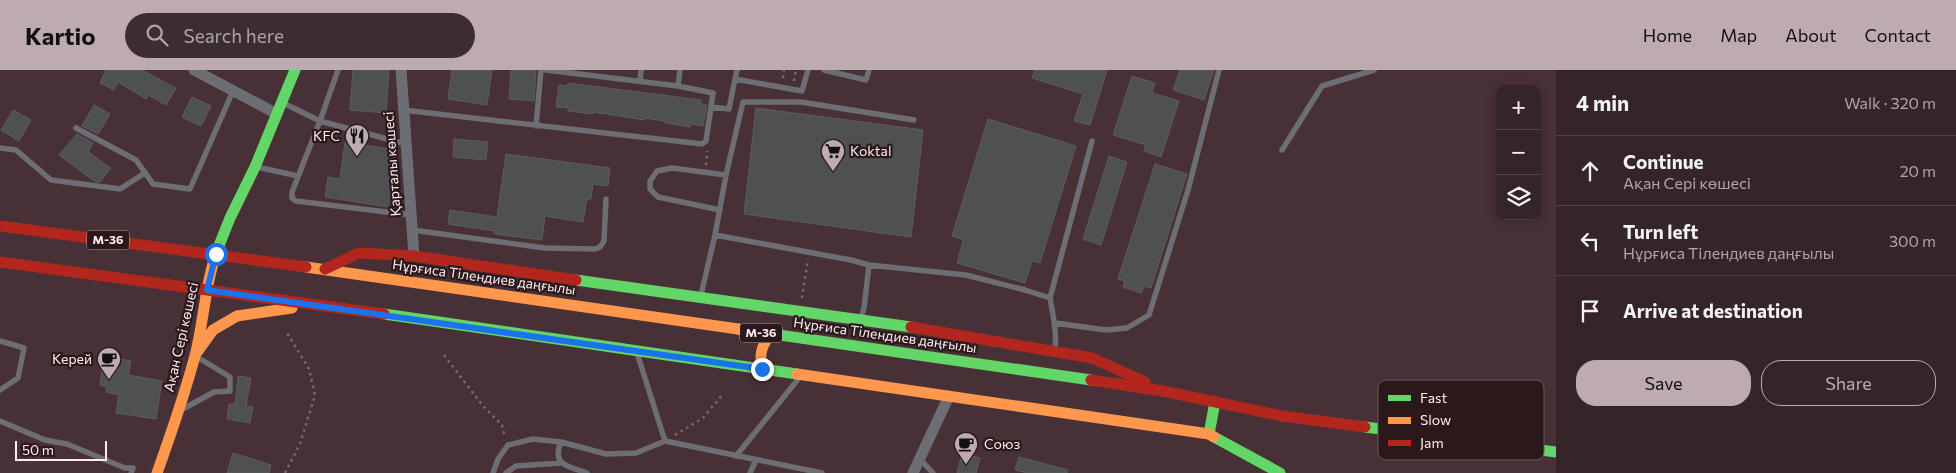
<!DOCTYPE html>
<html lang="en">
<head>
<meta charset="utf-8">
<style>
	:root { --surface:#362528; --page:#3d2d30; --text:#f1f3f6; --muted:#aaa5a8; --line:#504245; --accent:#beabaf }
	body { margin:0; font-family:Commissioner,sans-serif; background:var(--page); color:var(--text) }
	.controls { position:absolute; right:15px; top:15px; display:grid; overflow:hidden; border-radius:10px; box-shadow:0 2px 12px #0003 }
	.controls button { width:45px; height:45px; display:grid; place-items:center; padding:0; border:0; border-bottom:1px solid var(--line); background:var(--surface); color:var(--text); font:25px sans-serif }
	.scale { position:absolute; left:15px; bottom:12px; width:92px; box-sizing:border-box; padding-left:5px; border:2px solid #feedf0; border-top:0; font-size:14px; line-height:18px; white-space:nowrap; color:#feedf0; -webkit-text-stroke:4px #2a181b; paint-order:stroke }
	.stop { position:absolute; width:15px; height:15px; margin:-11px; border:4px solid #1a73e8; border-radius:50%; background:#fff }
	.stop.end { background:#1a73e8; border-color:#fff; box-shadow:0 1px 5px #0008 }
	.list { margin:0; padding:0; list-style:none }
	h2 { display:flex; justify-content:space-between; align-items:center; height:65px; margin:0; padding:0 20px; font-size:21px }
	h2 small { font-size:16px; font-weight:400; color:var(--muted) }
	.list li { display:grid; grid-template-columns:32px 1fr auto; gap:15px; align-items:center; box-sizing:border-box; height:70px; padding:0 20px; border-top:1px solid var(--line) }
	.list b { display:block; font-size:19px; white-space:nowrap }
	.list p { margin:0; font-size:16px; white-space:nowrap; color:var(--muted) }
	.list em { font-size:16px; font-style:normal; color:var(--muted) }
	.actions { display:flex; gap:10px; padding:15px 20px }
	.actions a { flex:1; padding:11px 0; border:1px solid var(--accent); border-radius:20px; text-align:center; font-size:18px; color:var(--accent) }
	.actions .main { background:var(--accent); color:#111 }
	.icon { flex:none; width:28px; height:28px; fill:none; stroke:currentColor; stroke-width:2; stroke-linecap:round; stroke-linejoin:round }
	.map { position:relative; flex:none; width:1556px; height:403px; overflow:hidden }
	header { display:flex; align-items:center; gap:30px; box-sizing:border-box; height:70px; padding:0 25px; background:var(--accent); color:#111 }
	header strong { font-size:24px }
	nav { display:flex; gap:28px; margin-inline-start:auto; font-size:18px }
	.search { width:350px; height:45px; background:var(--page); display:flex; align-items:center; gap:12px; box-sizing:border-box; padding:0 18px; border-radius:28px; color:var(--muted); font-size:19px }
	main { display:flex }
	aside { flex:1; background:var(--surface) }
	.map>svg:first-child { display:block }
</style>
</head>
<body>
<header>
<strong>Kartio</strong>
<div class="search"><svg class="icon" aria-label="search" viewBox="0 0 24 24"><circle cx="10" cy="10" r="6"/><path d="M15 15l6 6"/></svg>Search here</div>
<nav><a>Home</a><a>Map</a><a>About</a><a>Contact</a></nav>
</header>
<main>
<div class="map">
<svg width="1556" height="403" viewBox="0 0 1556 403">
	<rect width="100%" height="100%" fill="#483136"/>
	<path fill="#4e5051" stroke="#5e5c5e" d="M 106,0 L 142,0 L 176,18 L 166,35 L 148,25 L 146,29 L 118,12 L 114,20 L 100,13 Z
		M 353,0 L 389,0 L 386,43 L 350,40 Z
		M 452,0 L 492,0 L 487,35 L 448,29 Z
		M 511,0 L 536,0 L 534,31 L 509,29 Z
		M 1035,0 L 1107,0 L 1090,55 L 1074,51 L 1083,24 L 1032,8 Z
		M 1180,0 L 1214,0 L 1204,30 L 1173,20 Z
		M 1132,6 L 1155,13 L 1152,23 L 1179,31 L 1161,87 L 1144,81 L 1146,75 L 1113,65 Z
		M 568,13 L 701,30 L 701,34 L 707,35 L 703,56 L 691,54 L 690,57 L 665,53 L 665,51 L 645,48 L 644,50 L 594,42 L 593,44 L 568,41 L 568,38 L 556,37 L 559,15 L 567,16 Z
		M 192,27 L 211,36 L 201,56 L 182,47 Z
		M 94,35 L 110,44 L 98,64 L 82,56 Z
		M 756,38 L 923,60 L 911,167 L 744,144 Z
		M 13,40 L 31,50 L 19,71 L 1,60 Z
		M 988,49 L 1076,76 L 1040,193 L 1032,191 L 1025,213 L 957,193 L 963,170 L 952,166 Z
		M 77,64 L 93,73 L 88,82 L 111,98 L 100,112 L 94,111 L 59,85 Z
		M 454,69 L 488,72 L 486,90 L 453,87 Z
		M 345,72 L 396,80 L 390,116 L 397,117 L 394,138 L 325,127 L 328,107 L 340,109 Z
		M 506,84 L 610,98 L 608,116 L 593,114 L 591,129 L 587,129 L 583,152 L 545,146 L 542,170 L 495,164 L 495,161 L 448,154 L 450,140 L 497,147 Z
		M 1109,86 L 1127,92 L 1101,175 L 1083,169 Z
		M 1155,94 L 1187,104 L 1151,218 L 1144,216 L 1141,223 L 1123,217 L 1125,211 L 1118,209 Z
		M 110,287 L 131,291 L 128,305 L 162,311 L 156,349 L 116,343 L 119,325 L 106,322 L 107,317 L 100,315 L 103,293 L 109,294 Z
		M 238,306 L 251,308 L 246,336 L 253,337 L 250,353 L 227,349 L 229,334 L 235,334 Z
		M 233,383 L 271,395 L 269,403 L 227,403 Z
		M 962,384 L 980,388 L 976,403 L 957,403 Z
		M 1019,387 L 1068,400 L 1067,403 L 1028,403 L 1015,400 Z"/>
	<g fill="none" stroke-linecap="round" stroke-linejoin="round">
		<path stroke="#726c70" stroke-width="2.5" stroke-dasharray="2.5 4" stroke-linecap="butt" d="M 783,8 L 784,0
			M 794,11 L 796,0
			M 706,95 L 707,81
			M 802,228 L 808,189
			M 444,285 L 483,336 L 502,355 L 505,367
			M 675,365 L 703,348 L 723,324
			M 285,403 L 300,374 L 315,325 L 309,299 L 287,263"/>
		<path stroke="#6d6e73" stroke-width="5.5" d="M 546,0 L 678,16 L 680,0
			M 737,0 L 735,9 L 802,21 L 808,0
			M 824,0 L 866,10 L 869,0
			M 640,11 L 641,0
			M 283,33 L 320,51 L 338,0
			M 711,37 L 729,39 L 735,9
			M 403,40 L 702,74 L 706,71 L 713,23 L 678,16
			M 536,56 L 541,0
			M 76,58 L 136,90 L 153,114 L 190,119 L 233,21
			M 406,74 L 320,51 L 292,122 L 292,128 L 296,131 L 411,145
			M 0,78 L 16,80 L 51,110 L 120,119 L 145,103
			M 1282,80 L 1322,16 L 1374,0
			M 257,97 L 298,106
			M 720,140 L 658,127 L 650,119 L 650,111 L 657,101 L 672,98 L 726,105
			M 412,160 L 545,178 L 595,179 L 600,177 L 604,171 L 606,129
			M 715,165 L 851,190 L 869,195 L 864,238 L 861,248
			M 869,195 L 966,205 L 1025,220 L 1050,228
			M 701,225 L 715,165 L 726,105 L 743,32 L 801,32 L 914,50
			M 1055,253 L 1106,260 L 1127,258 L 1149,245 L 1188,120 L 1219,0
			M 0,271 L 24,278 L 18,308 L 0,320
			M 1055,280 C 1057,262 1053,246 1050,228 L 1092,71
			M 637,283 L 665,371 L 822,403
			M 181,340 L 214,322 L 230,321 L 230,307 L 197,287
			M 0,351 L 45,370 L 67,374 L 125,398 L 133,398 L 131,403
			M 736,386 L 799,308
			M 920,389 L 933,403
			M 493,403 L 498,389 L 508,375 L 533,369 L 561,372
			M 506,403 L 516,396 L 561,393
			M 587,403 C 569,396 551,396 561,372 L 606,384 L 636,383 L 665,371
			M 750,403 L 756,390"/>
		<path stroke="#6d6e73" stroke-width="11" d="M 194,0 L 277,44
			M 401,0 L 414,186
			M 913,403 L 949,326"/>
		<path stroke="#63d668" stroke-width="11" d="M 218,178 L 230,148 L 255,97 L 295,0
			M 576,210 L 911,257
			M 384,244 L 797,304
			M 738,259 L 1091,310
			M 1365,357 L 1556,382
			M 1209,364 L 1215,332
			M 1214,367 L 1280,403"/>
		<path stroke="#ff974d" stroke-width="11" d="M 306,197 L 738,259
			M 195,285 L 213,260 L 237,246 L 292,238
			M 762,299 C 759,285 761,274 772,264
			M 797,304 L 1209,364 L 1214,367
			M 157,403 C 171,364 184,326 195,286 C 204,251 205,213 218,178"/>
		<path stroke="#b3261e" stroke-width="11" d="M 0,156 L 306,197
			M 0,192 L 384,244
			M 325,199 L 359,183 L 414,186 L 576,210
			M 911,257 L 1092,288 L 1145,312
			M 1091,310 L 1163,321 L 1282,346 L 1365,357"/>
	</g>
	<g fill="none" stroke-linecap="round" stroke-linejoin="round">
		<path stroke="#1a73e8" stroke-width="6" d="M 216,184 L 207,220 L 762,299"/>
	</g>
	<defs>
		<g id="restaurant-pin" transform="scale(1.25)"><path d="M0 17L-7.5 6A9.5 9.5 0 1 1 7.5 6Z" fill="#beabaf" stroke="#2a181b"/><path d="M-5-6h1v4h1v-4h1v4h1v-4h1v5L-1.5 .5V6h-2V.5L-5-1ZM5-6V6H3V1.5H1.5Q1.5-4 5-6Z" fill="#111"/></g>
		<g id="supermarket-pin" transform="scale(1.25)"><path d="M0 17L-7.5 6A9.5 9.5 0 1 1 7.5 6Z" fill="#beabaf" stroke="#2a181b"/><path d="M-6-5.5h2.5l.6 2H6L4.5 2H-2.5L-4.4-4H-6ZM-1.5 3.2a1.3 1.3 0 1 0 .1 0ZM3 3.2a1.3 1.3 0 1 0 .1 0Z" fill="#111"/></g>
		<g id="cafe-pin" transform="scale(1.25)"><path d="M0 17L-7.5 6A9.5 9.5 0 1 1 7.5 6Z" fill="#beabaf" stroke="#2a181b"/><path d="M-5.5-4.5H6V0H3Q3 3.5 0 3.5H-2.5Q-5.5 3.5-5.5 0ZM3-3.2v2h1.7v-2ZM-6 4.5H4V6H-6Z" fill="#111"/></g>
	</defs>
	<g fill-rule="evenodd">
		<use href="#restaurant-pin" x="357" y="66"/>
		<use href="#supermarket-pin" x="833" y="81"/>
		<use href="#cafe-pin" x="109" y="289"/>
		<use href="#cafe-pin" x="966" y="374"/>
	</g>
	<g text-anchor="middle" stroke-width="4.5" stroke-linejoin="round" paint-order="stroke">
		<g fill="#2a181b" stroke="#beadb0" stroke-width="1">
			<rect x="87" y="160.5" width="42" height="19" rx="4"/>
			<rect x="740" y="253.5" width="42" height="19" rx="4"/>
		</g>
		<g font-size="12" font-weight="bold" fill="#feedf0">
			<text x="108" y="174">M-36</text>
			<text x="761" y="267">M-36</text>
		</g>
		<g font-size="14" fill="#feedf0" stroke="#2a181b" text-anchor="end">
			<text x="340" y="71">KFC</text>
			<text x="850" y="86" text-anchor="start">Koktal</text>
			<text x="92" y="294">Керей</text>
			<text x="984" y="379" text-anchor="start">Союз</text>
		</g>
		<g font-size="14" fill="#feedf0" stroke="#2a181b">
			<text transform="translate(392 94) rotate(-94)" y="5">Қарталы көшесі</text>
			<text transform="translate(484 207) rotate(8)" y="5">Нұрғиса Тілендиев даңғылы</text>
			<text transform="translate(885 265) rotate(8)" y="5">Нұрғиса Тілендиев даңғылы</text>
			<text transform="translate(181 267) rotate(-77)" y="5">Ақан Сері көшесі</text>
		</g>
	</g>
	<rect x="1378" y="310" width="166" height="80" rx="8" fill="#2a181b" stroke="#6a585b" stroke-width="1"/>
	<rect x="1388" y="325" width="23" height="6" fill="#63d668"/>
	<rect x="1388" y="347" width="23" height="7" fill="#ff974d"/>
	<rect x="1388" y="370" width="23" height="6" fill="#b3261e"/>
	<g font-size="14" fill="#feedf0">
		<text x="1420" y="333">Fast</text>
		<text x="1420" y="355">Slow</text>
		<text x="1420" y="378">Jam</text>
	</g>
</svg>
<div class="controls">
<button>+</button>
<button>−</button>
<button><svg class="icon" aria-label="layers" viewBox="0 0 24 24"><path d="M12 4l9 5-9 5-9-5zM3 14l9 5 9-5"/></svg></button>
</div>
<div class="scale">50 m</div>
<div class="stop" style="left:216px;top:184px"></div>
<div class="stop end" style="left:762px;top:299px"></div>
</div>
<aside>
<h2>4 min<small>Walk · 320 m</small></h2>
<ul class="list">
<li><svg class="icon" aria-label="ahead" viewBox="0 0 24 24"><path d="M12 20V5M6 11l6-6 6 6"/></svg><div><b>Continue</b><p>Ақан Сері көшесі</p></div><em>20 m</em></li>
<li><svg class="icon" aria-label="left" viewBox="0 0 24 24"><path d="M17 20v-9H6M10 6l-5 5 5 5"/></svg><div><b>Turn left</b><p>Нұрғиса Тілендиев даңғылы</p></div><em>300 m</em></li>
<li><svg class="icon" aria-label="arrive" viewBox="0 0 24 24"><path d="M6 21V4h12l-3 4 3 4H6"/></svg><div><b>Arrive at destination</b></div></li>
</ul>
<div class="actions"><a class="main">Save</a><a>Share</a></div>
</aside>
</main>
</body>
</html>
